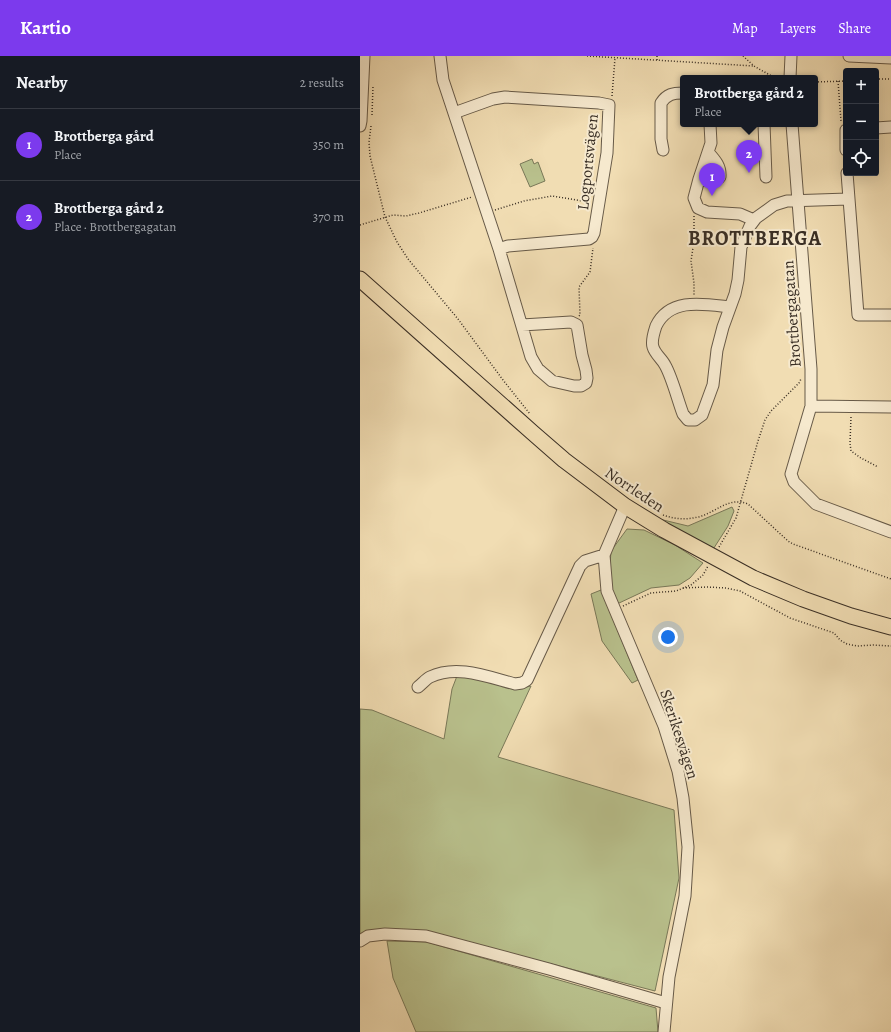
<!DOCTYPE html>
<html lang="en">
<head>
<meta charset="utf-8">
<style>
	:root { --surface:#171b24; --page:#20242c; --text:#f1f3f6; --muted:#9ea1a6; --line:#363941; --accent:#7c3aed }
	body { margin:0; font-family:Alegreya,serif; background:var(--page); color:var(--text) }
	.controls { position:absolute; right:12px; top:12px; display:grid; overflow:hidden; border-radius:4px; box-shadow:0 4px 16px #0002 }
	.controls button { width:36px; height:36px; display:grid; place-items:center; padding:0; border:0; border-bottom:1px solid var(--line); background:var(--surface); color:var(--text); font:20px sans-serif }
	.you { position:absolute; left:308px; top:581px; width:14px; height:14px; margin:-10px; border:3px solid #fff; border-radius:50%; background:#1a73e8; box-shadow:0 0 0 6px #1a73e833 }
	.badge { display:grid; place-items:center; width:26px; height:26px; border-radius:50%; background:var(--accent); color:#fff; font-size:13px; font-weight:700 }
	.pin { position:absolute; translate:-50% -33px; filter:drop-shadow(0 1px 2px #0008) }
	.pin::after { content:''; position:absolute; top:21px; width:14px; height:12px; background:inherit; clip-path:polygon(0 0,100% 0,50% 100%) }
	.popup { position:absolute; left:320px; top:19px; width:138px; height:52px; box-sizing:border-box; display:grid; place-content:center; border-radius:4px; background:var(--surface); filter:drop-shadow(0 1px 3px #0005); font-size:13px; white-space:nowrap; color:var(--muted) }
	.popup b { font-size:15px; color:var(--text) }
	.popup::after { content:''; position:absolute; left:50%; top:100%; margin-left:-8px; border:8px solid transparent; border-top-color:var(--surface) }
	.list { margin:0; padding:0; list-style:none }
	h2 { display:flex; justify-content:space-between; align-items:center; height:52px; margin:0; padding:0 16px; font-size:17px }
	h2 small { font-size:13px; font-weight:400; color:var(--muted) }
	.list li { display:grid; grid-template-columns:26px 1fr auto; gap:12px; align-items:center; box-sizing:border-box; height:72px; padding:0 16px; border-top:1px solid var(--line) }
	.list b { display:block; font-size:15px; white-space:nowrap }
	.list p { margin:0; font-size:13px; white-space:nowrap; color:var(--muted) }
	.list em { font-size:13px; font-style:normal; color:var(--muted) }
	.icon { flex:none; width:22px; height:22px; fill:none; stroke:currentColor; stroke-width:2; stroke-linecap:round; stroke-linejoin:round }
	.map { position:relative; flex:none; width:531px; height:976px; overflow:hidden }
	header { display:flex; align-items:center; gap:24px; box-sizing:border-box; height:56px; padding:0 20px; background:var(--accent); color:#fff }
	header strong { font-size:19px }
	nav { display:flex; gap:22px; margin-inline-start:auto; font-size:14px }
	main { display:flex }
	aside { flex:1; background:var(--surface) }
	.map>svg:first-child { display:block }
</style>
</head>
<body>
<header>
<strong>Kartio</strong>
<nav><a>Map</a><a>Layers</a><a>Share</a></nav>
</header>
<main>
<aside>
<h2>Nearby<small>2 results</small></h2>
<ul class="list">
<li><span class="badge">1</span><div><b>Brottberga gård</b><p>Place</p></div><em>350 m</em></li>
<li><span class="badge">2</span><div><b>Brottberga gård 2</b><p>Place · Brottbergagatan</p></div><em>370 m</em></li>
</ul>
</aside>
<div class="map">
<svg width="531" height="976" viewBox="0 0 531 976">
	<rect width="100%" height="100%" fill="#f1ddb3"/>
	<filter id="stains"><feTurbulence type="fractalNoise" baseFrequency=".005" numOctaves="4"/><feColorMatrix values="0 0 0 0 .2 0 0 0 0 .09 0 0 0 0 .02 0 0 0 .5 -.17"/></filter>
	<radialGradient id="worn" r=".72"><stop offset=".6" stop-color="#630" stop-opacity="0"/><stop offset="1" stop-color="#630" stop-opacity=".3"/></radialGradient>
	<path fill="#b9c18d" stroke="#797858" d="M 172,103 L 174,108 L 178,106 L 185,125 L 170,131 L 160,108 Z
		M 372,451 L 374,455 L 368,470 L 352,495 L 295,462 L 328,470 Z
		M 267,473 L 284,474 L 315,489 L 343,507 L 330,522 L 319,529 L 291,532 L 257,548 L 249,523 L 251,495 Z
		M 241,534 L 278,624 L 272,627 L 242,585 L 231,538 Z
		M 97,620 L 115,622 L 162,632 L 171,630 L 138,701 L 314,754 L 319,822 L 295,935 L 69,876 L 0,879 L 0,653 L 12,654 L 84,683 L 92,633 Z
		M 27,885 L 67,886 L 296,952 L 298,976 L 56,976 L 33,922 Z"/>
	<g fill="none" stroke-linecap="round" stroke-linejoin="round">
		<g stroke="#675a48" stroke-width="13">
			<path id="minor" d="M 80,0 L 83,24 L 139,193 L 171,301 L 178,313 L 192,325 L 214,330 L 221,330 L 226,327 L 227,322 L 226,314 L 222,299 L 217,269 L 211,266 L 162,269
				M 489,0 L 531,2
				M 430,22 L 431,0
				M 94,57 L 133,43 L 145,41 L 239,47 L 249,49 L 247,97 L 234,177 L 232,181 L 229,183 L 148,190 L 139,193
				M 404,68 L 406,121
				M 432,68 L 451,313 L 451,350
				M 0,70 L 1,65 L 4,0
				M 516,72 L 531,71
				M 486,74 L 486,94
				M 303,94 L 301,83 L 301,47 C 307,38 313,37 323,37
				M 348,96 C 355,104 361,110 360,121 L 354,125 L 339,123 L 351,87 L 350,68
				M 487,117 L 498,259 L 531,259
				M 339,123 L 334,142 L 338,152 L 347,156 L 380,158 L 394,164
				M 370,251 C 344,248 310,241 296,270 C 294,276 291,285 293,291 C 295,298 302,303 305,309 C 312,321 318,345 323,358 L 328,364 L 335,364 L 342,359 L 353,329 L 357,294 L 363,271 L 375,238 L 378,224 L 381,191 L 390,170 L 396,162 L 414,149 L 427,145 L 488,143
				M 531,351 L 451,350 L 431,418 L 434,426 L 456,448 L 531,476
				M 265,450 L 244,499 L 247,535 L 304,670 L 318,715 L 323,742 L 328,791 L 325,840 L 309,921 L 304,976
				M 58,631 C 62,628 66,623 70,621 C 97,608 128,621 155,628 L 162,627 L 167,624 L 220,510 L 225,505 L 244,499
				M 0,885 L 8,880 L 25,878 L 66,880 L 189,913 L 306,947"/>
		</g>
		<g stroke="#392e24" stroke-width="17">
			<path id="major" d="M 0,223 L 173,377 L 204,404 L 265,450 L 304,474 L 393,522 L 443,543 L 491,560 L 531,571"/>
		</g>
		<path stroke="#392e24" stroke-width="1.5" stroke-dasharray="1 2" stroke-linecap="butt" d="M 227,0 L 394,10
			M 383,0 L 394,10 L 415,22
			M 297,4 L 297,0
			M 516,23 L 531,23
			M 478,25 L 481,65
			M 455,26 L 486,25
			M 252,40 L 255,2
			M 12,59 L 13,30
			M 11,70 L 9,86 L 10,100 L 25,161 L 37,186 L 48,203 L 98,263 L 143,324 L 170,358
			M 135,154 L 164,145 L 192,140 L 229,146
			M 334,160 L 334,185 L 331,205 L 334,227 L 334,240
			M 0,169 L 33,159 L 46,160 L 59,157 L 112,141
			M 219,260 L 220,259 L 219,231 L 230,216 L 233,192
			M 491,361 L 490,387 L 491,395 L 501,402 L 518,411
			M 303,459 C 314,463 326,464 338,461 C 356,457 368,440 388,448 L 428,485 L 433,488 L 531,523
			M 359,491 L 376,462 L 398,385 L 405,364 L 411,355 L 439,327 L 441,323
			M 323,532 L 347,531 L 366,532 L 380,535 L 430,562 L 474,577 L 480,584 L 487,588 L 497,590 L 513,589 L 531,590
			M 263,550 L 291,537 L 316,535 L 331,529 L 343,519 L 348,510"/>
		<use href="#minor" stroke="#f6e9ce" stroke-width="11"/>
		<use href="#major" stroke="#f1ddb3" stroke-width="15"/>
	</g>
	<g text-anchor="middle" stroke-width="4" stroke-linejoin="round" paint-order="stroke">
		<g font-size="16" fill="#392e24" stroke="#f6e9ce">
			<text transform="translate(227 106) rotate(-84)" y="6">Logportsvägen</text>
			<text transform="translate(431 258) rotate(-94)" y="6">Brottbergagatan</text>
			<text transform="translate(275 433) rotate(34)" y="6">Norrleden</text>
			<text transform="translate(320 678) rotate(72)" y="6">Skerikesvägen</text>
		</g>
		<g font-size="20" font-weight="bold" letter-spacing="1" fill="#392e24" stroke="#f6e9ce">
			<text x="395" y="189">BROTTBERGA</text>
		</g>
	</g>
	<rect width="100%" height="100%" filter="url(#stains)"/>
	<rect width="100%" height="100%" fill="url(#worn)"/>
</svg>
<div class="controls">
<button>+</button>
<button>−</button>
<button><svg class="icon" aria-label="locate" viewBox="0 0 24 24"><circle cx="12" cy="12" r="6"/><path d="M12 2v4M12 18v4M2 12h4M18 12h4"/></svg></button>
</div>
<div class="you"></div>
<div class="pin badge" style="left:352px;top:140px">1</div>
<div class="pin badge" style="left:389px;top:117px">2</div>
<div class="popup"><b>Brottberga gård 2</b>Place</div>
</div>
</main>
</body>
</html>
